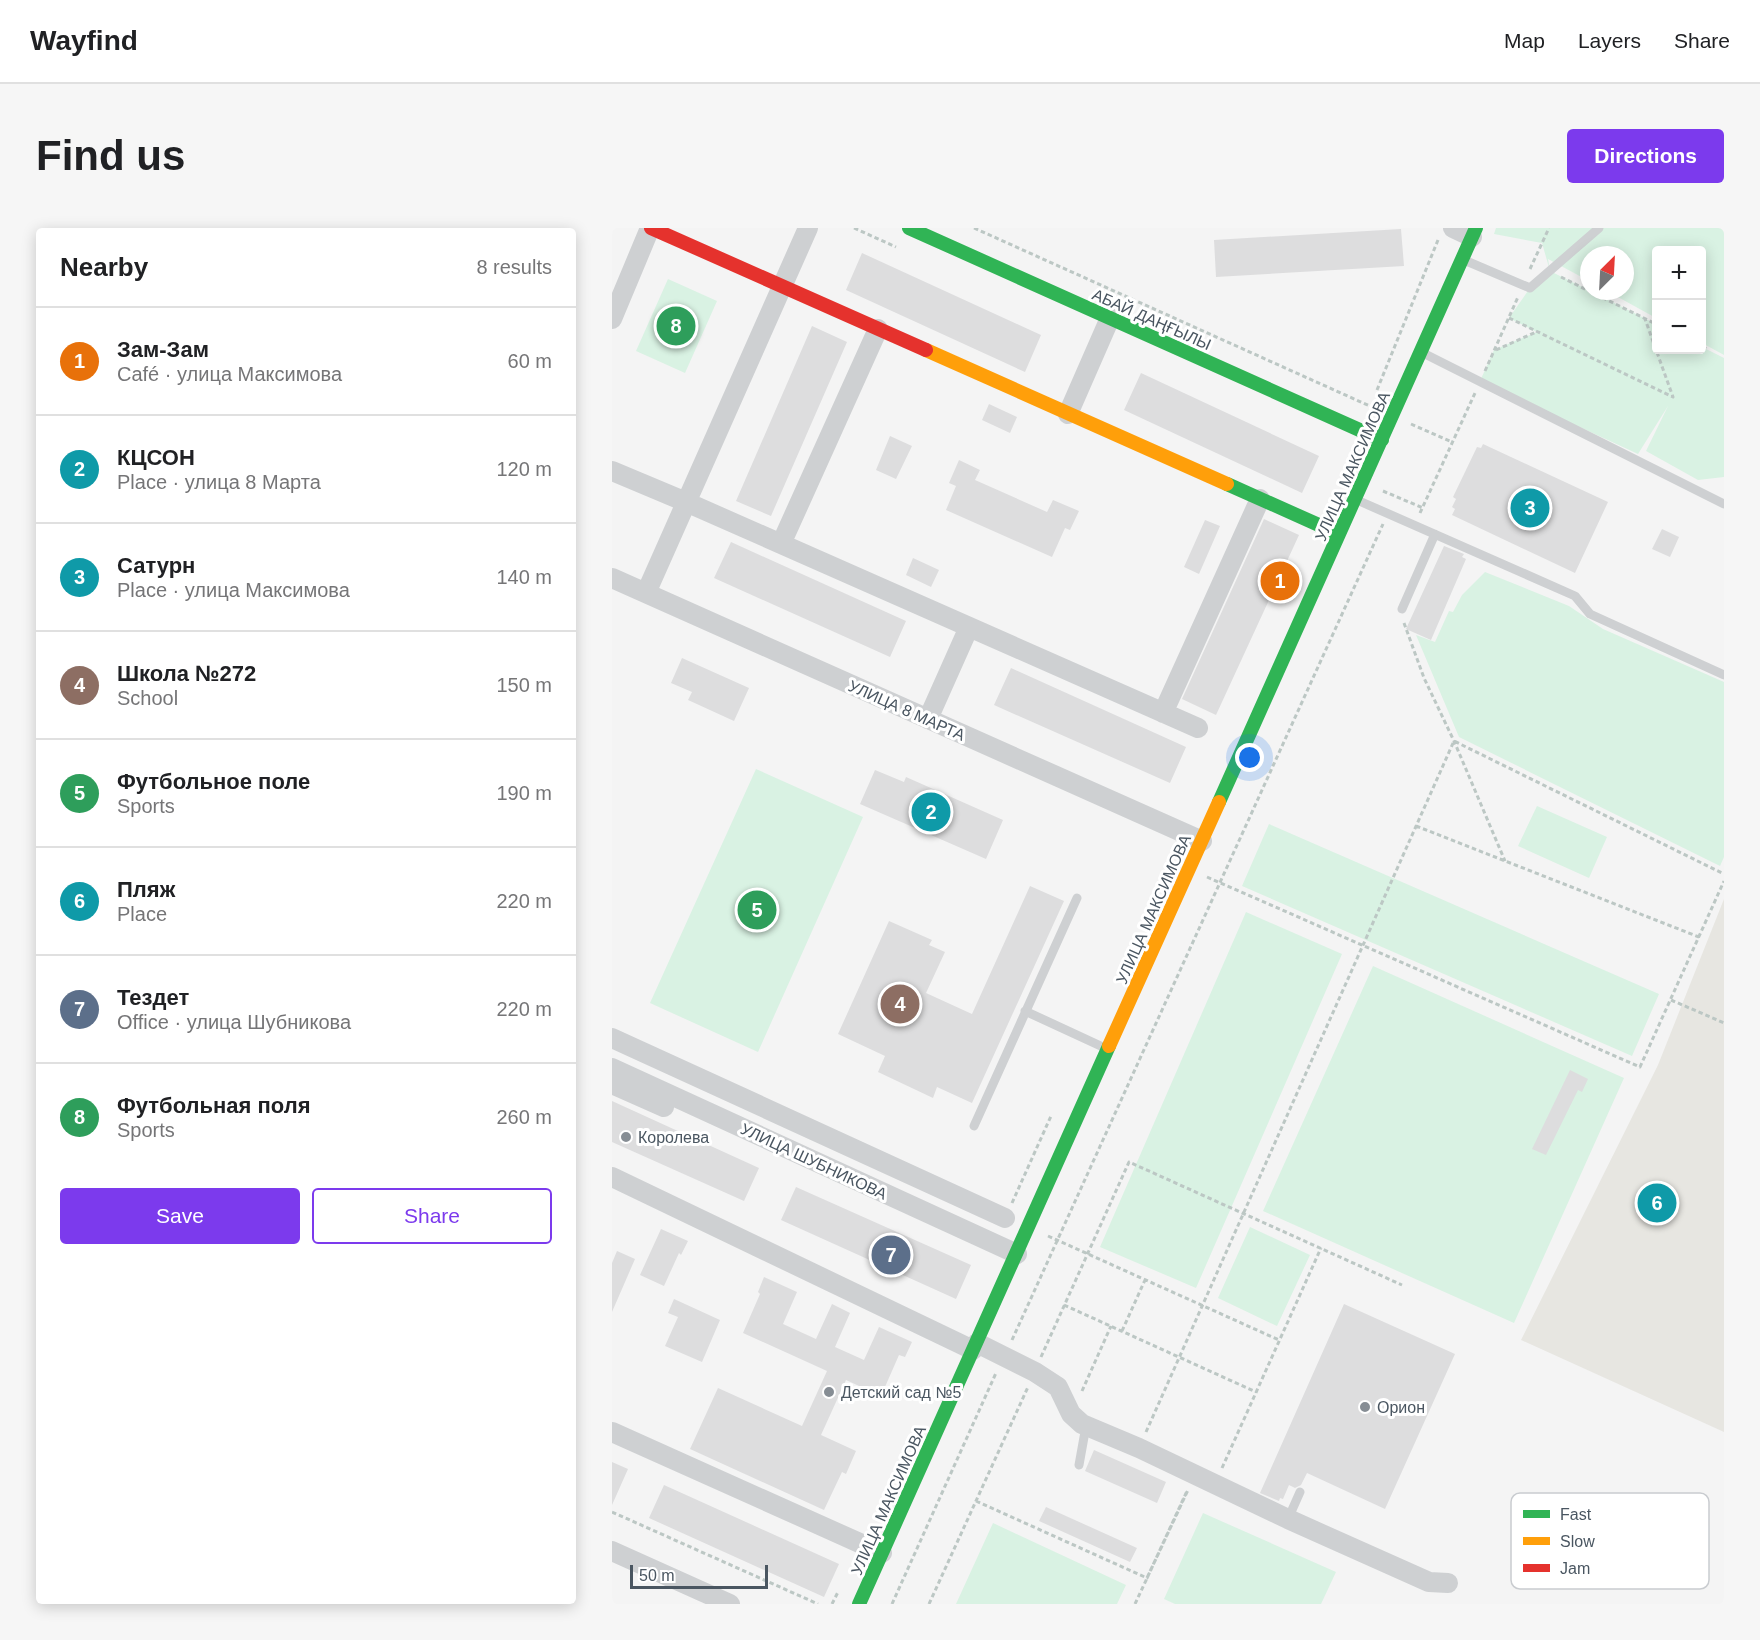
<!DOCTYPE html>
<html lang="en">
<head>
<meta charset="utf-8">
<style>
	:root { --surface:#fff; --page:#f6f6f6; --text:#202124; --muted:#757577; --line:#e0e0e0; --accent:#7c3aed }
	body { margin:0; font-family:Arial,sans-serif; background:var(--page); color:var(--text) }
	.controls { position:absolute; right:18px; top:18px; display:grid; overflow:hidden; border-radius:6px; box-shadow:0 3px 15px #0003 }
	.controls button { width:54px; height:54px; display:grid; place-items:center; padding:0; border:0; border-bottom:2px solid var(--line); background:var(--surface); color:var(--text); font:30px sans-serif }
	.compass { position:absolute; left:968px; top:18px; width:54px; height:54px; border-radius:50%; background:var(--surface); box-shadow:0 3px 15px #0003; rotate:24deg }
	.scale { position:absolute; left:18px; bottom:15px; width:138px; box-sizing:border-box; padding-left:6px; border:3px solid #4a5661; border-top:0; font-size:16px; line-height:21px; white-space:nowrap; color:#4a5661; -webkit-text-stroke:4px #fff; paint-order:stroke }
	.you { position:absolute; left:638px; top:530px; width:21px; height:21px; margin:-15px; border:4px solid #fff; border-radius:50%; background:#1a73e8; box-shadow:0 0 0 9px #1a73e833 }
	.badge { display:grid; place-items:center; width:39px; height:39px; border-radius:50%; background:var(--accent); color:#fff; font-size:20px; font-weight:700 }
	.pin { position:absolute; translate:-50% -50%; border:3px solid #fff; box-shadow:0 2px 6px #0006 }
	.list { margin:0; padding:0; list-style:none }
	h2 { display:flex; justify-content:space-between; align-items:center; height:78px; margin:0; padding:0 24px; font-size:26px }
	h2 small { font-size:20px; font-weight:400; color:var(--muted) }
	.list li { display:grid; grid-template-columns:39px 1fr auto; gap:18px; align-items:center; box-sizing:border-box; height:108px; padding:0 24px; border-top:2px solid var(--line) }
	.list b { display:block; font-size:22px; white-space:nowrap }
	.list p { margin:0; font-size:20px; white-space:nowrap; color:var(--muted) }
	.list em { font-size:20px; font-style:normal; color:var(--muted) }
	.actions { display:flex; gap:12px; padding:18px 24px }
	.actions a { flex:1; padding:14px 0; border:2px solid var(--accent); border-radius:6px; text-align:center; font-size:21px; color:var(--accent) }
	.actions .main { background:var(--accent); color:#fff }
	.map { position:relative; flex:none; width:1112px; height:1376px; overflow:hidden; border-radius:6px }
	header { display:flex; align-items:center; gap:36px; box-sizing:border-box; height:84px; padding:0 30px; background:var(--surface); border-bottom:2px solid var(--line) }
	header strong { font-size:28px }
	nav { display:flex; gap:33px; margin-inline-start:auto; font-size:21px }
	.intro { display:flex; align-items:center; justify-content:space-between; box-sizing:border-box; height:144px; padding:0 36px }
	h1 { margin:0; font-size:42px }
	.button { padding:15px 27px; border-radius:6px; background:var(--accent); color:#fff; font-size:21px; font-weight:700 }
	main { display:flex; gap:36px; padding:0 36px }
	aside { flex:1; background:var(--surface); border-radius:6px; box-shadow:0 3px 15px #0003 }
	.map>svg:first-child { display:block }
</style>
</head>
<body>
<header>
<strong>Wayfind</strong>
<nav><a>Map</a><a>Layers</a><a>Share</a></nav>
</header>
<div class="intro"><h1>Find us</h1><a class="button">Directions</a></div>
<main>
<aside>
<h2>Nearby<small>8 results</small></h2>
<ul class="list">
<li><span class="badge" style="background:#e8710a">1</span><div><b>Зам-Зам</b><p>Café · улица Максимова</p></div><em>60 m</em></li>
<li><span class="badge" style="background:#0f9aa8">2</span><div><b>КЦСОН</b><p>Place · улица 8 Марта</p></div><em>120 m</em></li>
<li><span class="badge" style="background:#0f9aa8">3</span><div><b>Сатурн</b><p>Place · улица Максимова</p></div><em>140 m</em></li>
<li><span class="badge" style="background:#8d6e63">4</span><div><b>Школа №272</b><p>School</p></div><em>150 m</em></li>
<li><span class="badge" style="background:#2e9e5b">5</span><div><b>Футбольное поле</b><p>Sports</p></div><em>190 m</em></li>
<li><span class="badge" style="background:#0f9aa8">6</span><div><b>Пляж</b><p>Place</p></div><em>220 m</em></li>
<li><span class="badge" style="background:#5c6f8a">7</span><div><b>Тездет</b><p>Office · улица Шубникова</p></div><em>220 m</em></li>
<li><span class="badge" style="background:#2e9e5b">8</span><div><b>Футбольная поля</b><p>Sports</p></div><em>260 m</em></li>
</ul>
<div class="actions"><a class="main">Save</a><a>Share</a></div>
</aside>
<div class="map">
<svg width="1112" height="1376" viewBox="0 0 1112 1376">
	<rect width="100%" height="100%" fill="#f4f4f4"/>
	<path fill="#d9f2e3" d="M 884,0 L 1112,0 L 1112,127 L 1090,115 L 1090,22 L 1044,22 L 1044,90 L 995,63 L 1013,63 L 1013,27 L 977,27 L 977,53 L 936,31 L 938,43 L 1044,96 L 1044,122 L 1090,122 L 1090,119 L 1112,130 L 1112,249 L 1086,252 L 1034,223 L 1056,178 L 1026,226 L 868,153 L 882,122 L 925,104 L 897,90 L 918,60 L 938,43 L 930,15 L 882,6 Z
		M 56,51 L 105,73 L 73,145 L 24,123 Z
		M 873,344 L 957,378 L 991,401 L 1112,454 L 1112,629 L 1108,638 L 847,509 L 804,407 L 823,414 L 837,383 L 841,384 L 850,367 Z
		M 144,541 L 251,589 L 146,824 L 38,775 Z
		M 925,578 L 995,609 L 977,650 L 906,618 Z
		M 657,596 L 1047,766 L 1020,828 L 630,658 Z
		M 634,684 L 730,726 L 584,1060 L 488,1019 Z
		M 761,738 L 1012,850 L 902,1095 L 651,983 Z
		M 638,999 L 698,1027 L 665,1098 L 606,1070 Z
		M 591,1285 L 724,1344 L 709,1376 L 563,1376 L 552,1371 Z
		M 381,1295 L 514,1357 L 505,1376 L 344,1376 Z"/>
	<path fill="#e7e6e1" d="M 1112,671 L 1112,1204 L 909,1112 L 1046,837 Z"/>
	<path fill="#ddddde" d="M 789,1 L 792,38 L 604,49 L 602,12 Z
		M 250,25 L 429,107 L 413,144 L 234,62 Z
		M 200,98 L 235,114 L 159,288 L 124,273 Z
		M 529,145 L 707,228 L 690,265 L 512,182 Z
		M 377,176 L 405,189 L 398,205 L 370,192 Z
		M 278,208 L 300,218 L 284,251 L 264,242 Z
		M 871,216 L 996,274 L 963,345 L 840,287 L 843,281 L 840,279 L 844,271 L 841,269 L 865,219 L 869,220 Z
		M 347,232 L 368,242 L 363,252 L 435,284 L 441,272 L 467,283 L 458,302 L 453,300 L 440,329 L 334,282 L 344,258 L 337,255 Z
		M 652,291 L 687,307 L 604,487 L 570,471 Z
		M 593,292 L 608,298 L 587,346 L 572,339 Z
		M 1050,301 L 1067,309 L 1058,329 L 1040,321 Z
		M 119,314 L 294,393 L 278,429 L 102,350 Z
		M 832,318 L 852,326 L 850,329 L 854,331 L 819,412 L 794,401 Z
		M 301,330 L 327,342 L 319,359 L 294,347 Z
		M 70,430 L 137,460 L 122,493 L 76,472 L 80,464 L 59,455 Z
		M 399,440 L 574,519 L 558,555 L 382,477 Z
		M 263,542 L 292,554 L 294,549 L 391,592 L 374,631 L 248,576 Z
		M 418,658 L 452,673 L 360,875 L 325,859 L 321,870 L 266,844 L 273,828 L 226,806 L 277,693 L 320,712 L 317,717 L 333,724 L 314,765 L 360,786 Z
		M 958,842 L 976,851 L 970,864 L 966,862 L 934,927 L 920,921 Z
		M 0,873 L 147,940 L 132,973 L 0,914 Z
		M 184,959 L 359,1037 L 344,1071 L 169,992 Z
		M 49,1001 L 76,1013 L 69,1027 L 67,1025 L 52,1058 L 28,1047 Z
		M 5,1023 L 23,1031 L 0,1084 L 0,1035 Z
		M 152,1049 L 185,1064 L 171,1096 L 204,1111 L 220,1076 L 238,1085 L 223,1119 L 252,1132 L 267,1099 L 300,1114 L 293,1129 L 287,1127 L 269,1168 L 234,1152 L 209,1207 L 244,1223 L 234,1246 L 230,1244 L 212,1282 L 78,1221 L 106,1160 L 190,1198 L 215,1143 L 131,1105 L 148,1066 L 146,1064 Z
		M 62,1071 L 108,1092 L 90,1134 L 53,1118 L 66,1089 L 56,1085 Z
		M 732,1076 L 843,1126 L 773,1281 L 695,1245 L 689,1257 L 683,1260 L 677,1257 L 671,1271 L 668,1270 L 667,1273 L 648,1265 Z
		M 482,1222 L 554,1254 L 545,1275 L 473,1243 Z
		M 0,1234 L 16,1241 L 0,1277 Z
		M 52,1257 L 227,1336 L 212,1369 L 37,1290 Z
		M 434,1279 L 525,1320 L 518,1334 L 427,1293 Z"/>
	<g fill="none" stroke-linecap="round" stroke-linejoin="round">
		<path stroke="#bcc7c4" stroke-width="3" stroke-dasharray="4.5 3" stroke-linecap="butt" d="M 242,0 L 284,19
			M 362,0 L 760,179
			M 918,41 L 937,0
			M 949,49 L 977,63
			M 977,63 L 1044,96
			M 897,90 L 1061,169 L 1033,91
			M 1090,119 L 1095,121
			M 884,122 L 924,104
			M 873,143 L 906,69
			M 765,162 L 826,12
			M 799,196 L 840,214
			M 771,263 L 811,280
			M 808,285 L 863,165
			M 792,395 L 812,450 L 842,513 L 893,633
			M 804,598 L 1087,709
			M 595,649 L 1028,839 L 1112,653
			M 1059,772 L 1112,795
			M 400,975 L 439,888
			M 436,1008 L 667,1112
			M 452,1077 L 644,1164
			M 510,1103 L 533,1052
			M 400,1112 L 771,296
			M 429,1129 L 517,934 L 790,1057
			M 470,1163 L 499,1098
			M 534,1204 L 842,513 L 1112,646
			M 610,1240 L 709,1020
			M 364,1273 L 535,1350 L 575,1263
			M 0,1284 L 206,1376
			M 220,1376 L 226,1364
			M 280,1376 L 384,1145
			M 317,1376 L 416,1159
			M 523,1376 L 576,1262"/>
		<path stroke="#ced0d2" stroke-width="9" d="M 852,32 L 918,60 L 987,0
			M 811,125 L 1112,276
			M 745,272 L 963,368 L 978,386 L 1112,447
			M 790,381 L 823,306
			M 413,783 L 493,820
			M 362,898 L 465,670
			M 467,1237 L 474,1198
			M 676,1291 L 688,1264"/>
		<path stroke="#ced0d2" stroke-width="20" d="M 841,0 L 860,9
			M 0,91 L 38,0
			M 456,186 L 498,90
			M 0,243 L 74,274 L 586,500
			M 169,316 L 266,101
			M 0,350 L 590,613
			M 34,365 L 196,0
			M 551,485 L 648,271
			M 316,491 L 357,399
			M 0,810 L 393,990
			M 0,840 L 405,1026
			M 0,856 L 52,879
			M 0,949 L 361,1122
			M 365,1115 L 423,1144 L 446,1159 L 459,1186 L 470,1196 L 527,1220 L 676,1291 L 817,1354 L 836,1355
			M 0,1204 L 270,1325
			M 0,1323 L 118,1376"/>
		<path stroke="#30b455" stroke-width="14" d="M 297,0 L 770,212
			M 615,256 L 727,306
			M 607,574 L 864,0
			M 247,1376 L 497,818"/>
		<path stroke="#ff9f0a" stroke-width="14" d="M 314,122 L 615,256
			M 497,818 L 607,574"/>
		<path stroke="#e5322d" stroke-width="14" d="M 39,0 L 314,122"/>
	</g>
	<g fill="#868d94" stroke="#fff" stroke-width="2">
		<circle cx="14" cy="909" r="6"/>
		<circle cx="217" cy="1164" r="6"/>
		<circle cx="753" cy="1179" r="6"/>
	</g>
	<g text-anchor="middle" stroke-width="6" stroke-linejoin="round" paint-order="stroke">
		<g font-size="16" fill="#4a5661" stroke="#fff">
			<text transform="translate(540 91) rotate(24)" y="6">АБАЙ ДАҢҒЫЛЫ</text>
			<text transform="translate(740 238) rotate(-66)" y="6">УЛИЦА МАКСИМОВА</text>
			<text transform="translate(295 482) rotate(24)" y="6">УЛИЦА 8 МАРТА</text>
			<text transform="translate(541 681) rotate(-66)" y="6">УЛИЦА МАКСИМОВА</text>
			<text transform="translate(202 933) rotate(25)" y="6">УЛИЦА ШУБНИКОВА</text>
			<text transform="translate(276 1272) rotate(-66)" y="6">УЛИЦА МАКСИМОВА</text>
		</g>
		<g font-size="16" fill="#4a5661" stroke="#fff" text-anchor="start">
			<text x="26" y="915">Королева</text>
			<text x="229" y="1170">Детский сад №5</text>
			<text x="765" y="1185">Орион</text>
		</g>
	</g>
	<rect x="899" y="1265" width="198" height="96" rx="9" fill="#fff" stroke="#c9ccd0" stroke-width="1.5"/>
	<rect x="911" y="1282" width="27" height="8" fill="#30b455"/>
	<rect x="911" y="1309" width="27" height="8" fill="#ff9f0a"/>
	<rect x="911" y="1336" width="27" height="8" fill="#e5322d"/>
	<g font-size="16" fill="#4a5661">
		<text x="948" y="1292">Fast</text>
		<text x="948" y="1319">Slow</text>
		<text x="948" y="1346">Jam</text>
	</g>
</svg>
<div class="controls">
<button>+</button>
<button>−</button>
</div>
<svg class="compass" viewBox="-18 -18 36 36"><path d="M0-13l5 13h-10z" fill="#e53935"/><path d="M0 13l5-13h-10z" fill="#757577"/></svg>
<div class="scale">50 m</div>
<div class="you"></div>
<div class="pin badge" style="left:668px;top:353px;background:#e8710a">1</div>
<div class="pin badge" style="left:319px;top:584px;background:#0f9aa8">2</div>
<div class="pin badge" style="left:918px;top:280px;background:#0f9aa8">3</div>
<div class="pin badge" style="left:288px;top:776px;background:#8d6e63">4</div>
<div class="pin badge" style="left:145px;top:682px;background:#2e9e5b">5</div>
<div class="pin badge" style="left:1045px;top:975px;background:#0f9aa8">6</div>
<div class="pin badge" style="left:279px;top:1027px;background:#5c6f8a">7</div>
<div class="pin badge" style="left:64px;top:98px;background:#2e9e5b">8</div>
</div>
</main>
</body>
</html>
